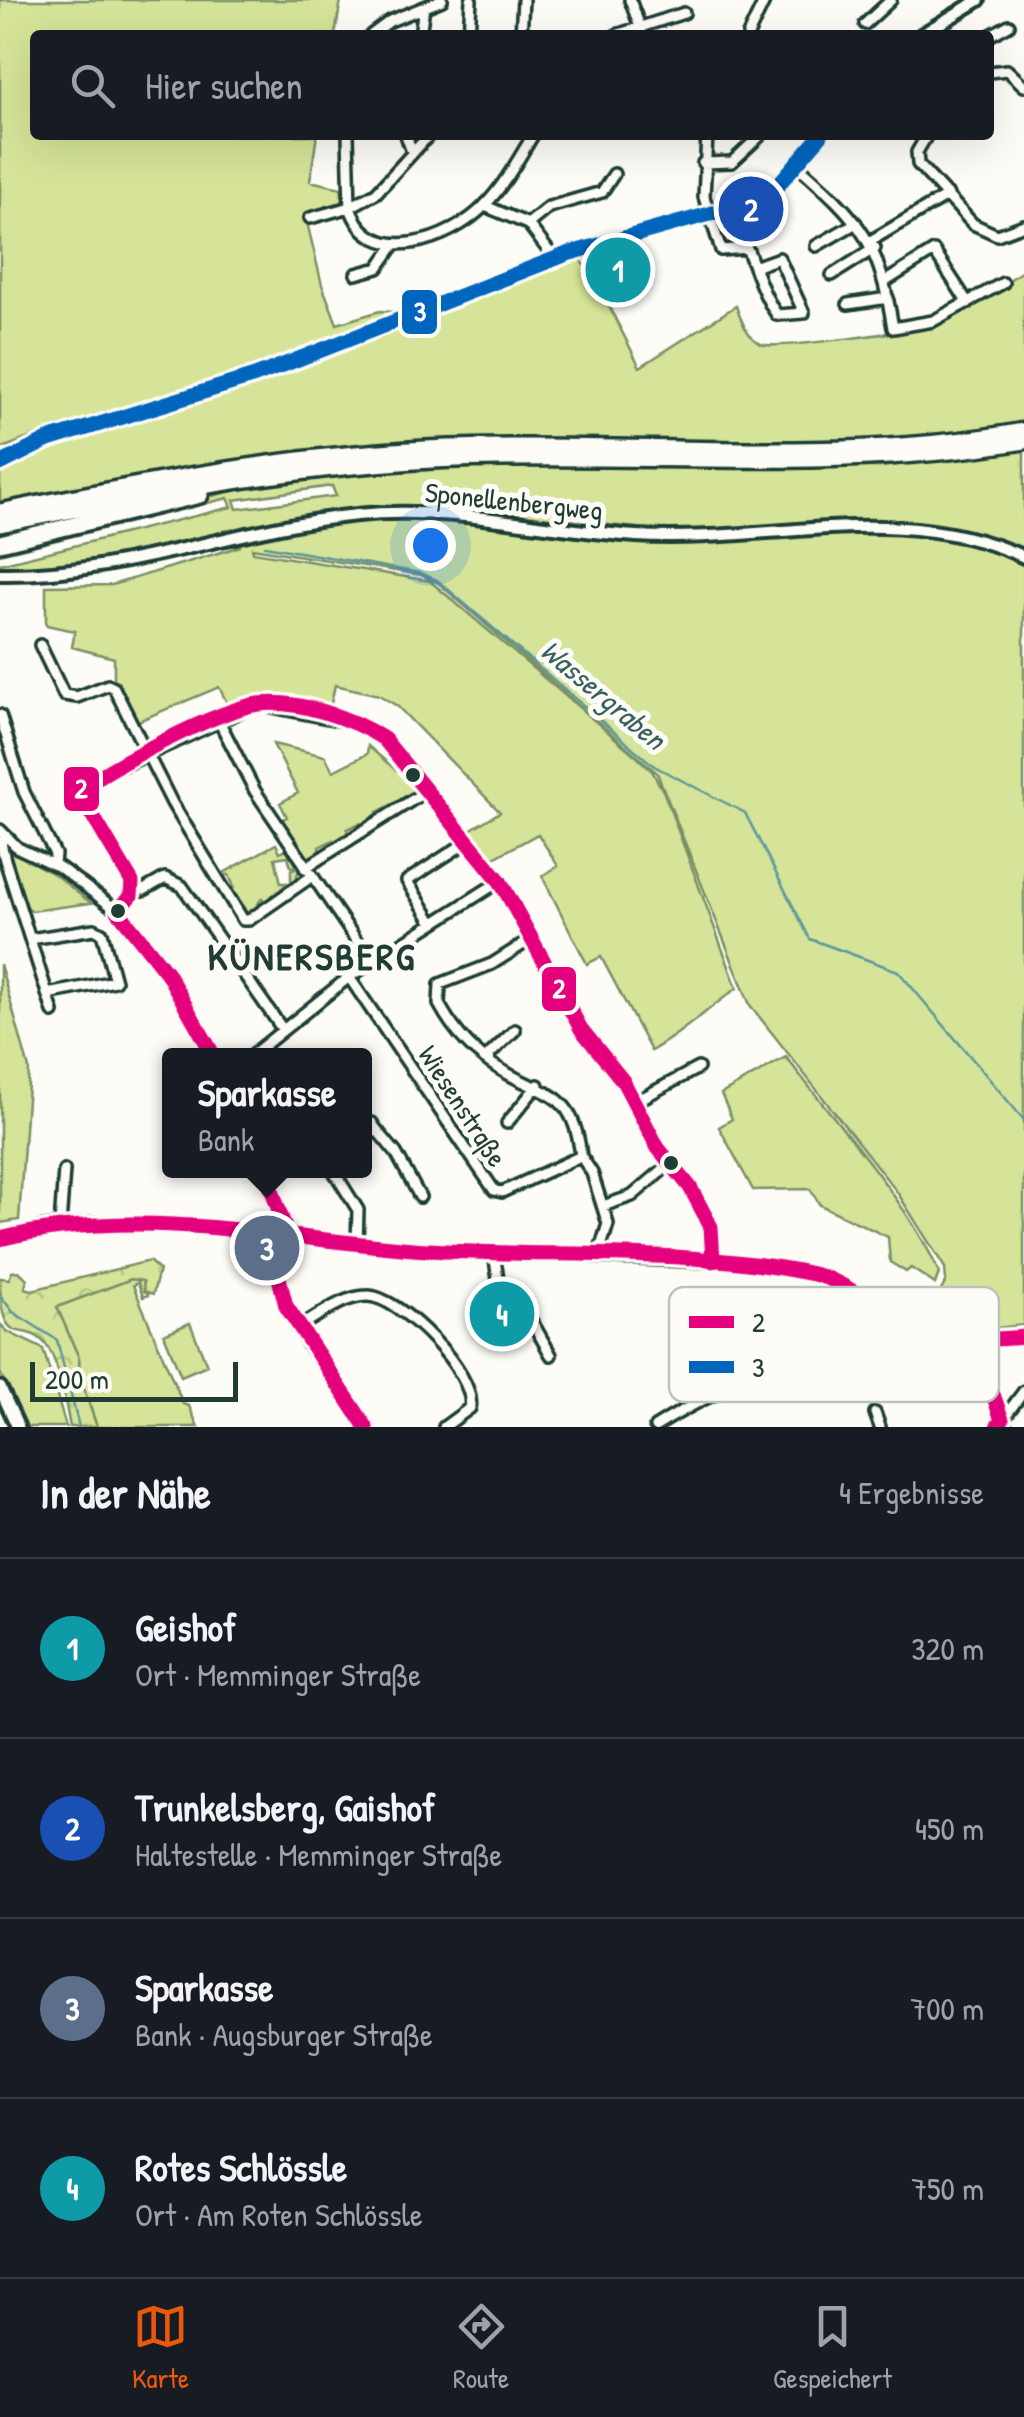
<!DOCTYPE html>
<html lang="de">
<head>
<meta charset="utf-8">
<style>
	:root { --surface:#171b24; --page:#242831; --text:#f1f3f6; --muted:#9ea1a6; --line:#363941; --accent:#ea580c }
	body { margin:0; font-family:"Patrick Hand",sans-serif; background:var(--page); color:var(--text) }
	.scale { position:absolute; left:30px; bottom:25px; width:208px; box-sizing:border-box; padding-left:10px; border:5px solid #1f3d34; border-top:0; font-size:28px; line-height:35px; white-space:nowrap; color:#1f3d34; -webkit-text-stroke:8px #fdfcf7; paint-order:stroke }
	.you { position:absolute; left:430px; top:545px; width:35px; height:35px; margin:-25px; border:8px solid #fff; border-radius:50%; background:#1a73e8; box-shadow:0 0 0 15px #1a73e833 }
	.badge { display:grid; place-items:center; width:65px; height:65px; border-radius:50%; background:var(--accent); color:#fff; font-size:32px; font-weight:700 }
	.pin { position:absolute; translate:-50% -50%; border:5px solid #fff; box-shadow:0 2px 10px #0006 }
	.popup { position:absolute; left:162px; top:1048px; width:210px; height:130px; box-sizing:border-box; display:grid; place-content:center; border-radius:10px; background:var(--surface); filter:drop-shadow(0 2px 8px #0005); font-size:32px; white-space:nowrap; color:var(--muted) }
	.popup b { font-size:38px; color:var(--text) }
	.popup::after { content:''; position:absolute; left:50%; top:100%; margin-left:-20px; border:20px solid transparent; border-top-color:var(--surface) }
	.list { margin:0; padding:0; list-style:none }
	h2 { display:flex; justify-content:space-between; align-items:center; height:130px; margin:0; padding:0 40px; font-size:42px }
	h2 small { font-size:32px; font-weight:400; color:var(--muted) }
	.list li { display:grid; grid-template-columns:65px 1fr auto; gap:30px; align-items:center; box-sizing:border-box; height:180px; padding:0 40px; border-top:2px solid var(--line) }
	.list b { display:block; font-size:38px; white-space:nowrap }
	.list p { margin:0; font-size:32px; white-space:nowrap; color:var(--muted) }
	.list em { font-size:32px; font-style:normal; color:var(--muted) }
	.icon { flex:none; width:55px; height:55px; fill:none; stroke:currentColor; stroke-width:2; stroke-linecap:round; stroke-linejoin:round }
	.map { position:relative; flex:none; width:1024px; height:1427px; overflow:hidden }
	.search { position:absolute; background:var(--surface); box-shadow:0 10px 40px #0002; left:30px; right:30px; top:30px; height:110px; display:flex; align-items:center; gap:25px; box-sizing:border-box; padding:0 35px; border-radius:10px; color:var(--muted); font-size:38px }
	.sheet { height:850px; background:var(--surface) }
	nav { display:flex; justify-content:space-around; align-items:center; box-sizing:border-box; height:140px; border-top:2px solid var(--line); background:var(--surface); font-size:28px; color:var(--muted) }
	nav a { display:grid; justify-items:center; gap:5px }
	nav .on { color:var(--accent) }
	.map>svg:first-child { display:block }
</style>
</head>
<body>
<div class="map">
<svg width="1024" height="1427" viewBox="0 0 1024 1427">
	<defs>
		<pattern id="forest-crowns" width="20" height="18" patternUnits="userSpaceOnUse" patternTransform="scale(2.5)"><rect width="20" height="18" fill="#d5e498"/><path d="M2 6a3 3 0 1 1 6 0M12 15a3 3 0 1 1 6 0" fill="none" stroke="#b6c484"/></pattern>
	</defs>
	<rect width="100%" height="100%" fill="#fdfcf7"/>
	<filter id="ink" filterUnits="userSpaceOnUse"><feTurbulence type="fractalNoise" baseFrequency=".01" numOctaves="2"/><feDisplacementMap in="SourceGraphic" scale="20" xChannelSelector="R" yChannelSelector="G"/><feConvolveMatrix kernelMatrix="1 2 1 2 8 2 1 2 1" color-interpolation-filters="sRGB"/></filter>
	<g filter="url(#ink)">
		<path fill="#d5e498" stroke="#7a9066" stroke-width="2.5" fill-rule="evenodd" d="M 0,0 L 341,0 L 335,35 L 35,35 L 35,135 L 317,135 L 310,181 L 341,188 L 343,204 L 305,214 L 322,285 L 337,324 L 380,311 L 395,312 L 202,386 L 57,427 L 0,449 Z
			M 570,258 L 580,260 L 594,277 L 640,367 L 736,306 C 741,320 747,337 761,344 C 775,350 922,330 939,323 C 970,311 996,288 1024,270 L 1024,423 C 936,436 849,444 760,444 C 656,445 553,437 450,440 C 298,445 148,475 0,504 L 0,474 L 57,443 L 245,385 Z
			M 1024,450 L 1024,550 C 919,501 834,530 726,532 C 607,534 491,500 372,509 C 291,514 214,540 136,558 C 92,568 44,568 0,572 L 0,564 L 232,507 L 228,498 L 0,554 L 0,547 L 237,490 L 306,478 L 487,466 L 881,467 ZM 332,486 L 336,496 L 237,509 L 234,500 Z
			M 384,517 C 491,520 596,534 703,540 C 817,545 913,506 1024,562 L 1024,1325 L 978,1330 L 924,1324 L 946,1281 L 945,1268 L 897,1192 L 750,1005 L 657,773 L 437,582 L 421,575 L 252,548 L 253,552 L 430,581 L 635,755 L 652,771 L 664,793 L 737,988 C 708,1009 682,1033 651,1051 L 601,957 L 587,964 L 542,876 L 558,866 L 538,834 L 492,859 L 468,831 L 500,812 L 397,706 L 379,695 L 335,685 L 329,713 L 256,700 L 229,707 L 219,687 L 134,723 L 114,684 L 114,658 L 72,647 L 75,631 L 46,625 L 46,586 L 112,585 L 241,546 L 200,545 L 299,526 Z
			M 273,744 L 325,756 L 333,771 L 367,754 L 368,746 L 397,771 L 403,766 L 421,790 L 377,812 L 378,818 L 363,827 L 360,823 L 347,829 L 348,836 L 335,844 L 333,840 L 319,847 L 320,854 L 307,862 L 281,820 L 287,817 L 280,803 L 298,793 Z
			M 276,844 L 280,852 L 287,849 L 297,866 L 291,867 L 288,856 L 275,858 L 281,883 L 291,883 L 291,870 L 299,868 L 295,884 L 285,885 L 267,903 L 262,898 L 249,917 L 243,917 L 229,891 L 234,887 L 229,875 L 220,875 Z
			M 8,850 L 54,874 L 91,903 L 32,911 L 26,906 Z
			M 0,964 L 29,1069 L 19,1220 L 0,1223 Z
			M 786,1057 C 830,1115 913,1208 939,1273 L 935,1284 L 911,1268 L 906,1272 L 890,1262 L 888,1237 L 820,1205 L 810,1189 L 753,1190 L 719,1127 L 732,1119 L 721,1094 Z
			M 131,1279 L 143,1281 L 148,1295 L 143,1297 L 138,1283 L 133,1285 L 183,1404 L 189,1406 L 198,1427 L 97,1427 L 80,1378 L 79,1358 L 57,1307 Z
			M 190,1323 L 207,1365 L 181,1376 L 164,1334 Z
			M 0,1324 L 8,1332 L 43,1349 L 66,1427 L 24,1427 L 0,1372 Z"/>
		<path fill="url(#forest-crowns)" stroke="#7a9066" stroke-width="2.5" d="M 149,1261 L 159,1270 L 153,1294 L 144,1291 L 143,1281 L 131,1279 L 57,1307 L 79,1358 L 80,1378 L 97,1427 L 70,1427 C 65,1402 61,1371 49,1349 C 27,1313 0,1359 0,1278 L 9,1279 L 12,1272 L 19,1271 L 27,1279 L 25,1288 L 32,1290 Z"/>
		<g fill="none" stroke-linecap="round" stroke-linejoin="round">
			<path stroke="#5c969d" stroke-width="2.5" d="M 265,546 L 420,573 L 437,580 L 654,766 L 745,813 L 810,939 L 898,971 L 1024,1120
				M 0,1295 L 13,1312 L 57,1340 L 79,1427"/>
			<g stroke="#1f3d34" stroke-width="16">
				<path id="minor" d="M 630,0 L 643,35
					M 865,24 L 891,0
					M 371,35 L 390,21 L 442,0
					M 420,35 L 424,7
					M 469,35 L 471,0
					M 521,35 L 523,0
					M 616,35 L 684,13
					M 748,35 L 765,0
					M 989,36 L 1009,25
					M 989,72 L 1007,70 L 1024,86
					M 406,135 L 412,152
					M 429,135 L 376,193 L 350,207 C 370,270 452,240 485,205 C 504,186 519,158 533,135
					M 707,135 L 704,197 L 721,250 L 747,248 C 756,271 763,295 777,315 L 804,313 L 779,258 L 754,267
					M 927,135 L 917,152 L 918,164 L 973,224 L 997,235 L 1024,225
					M 703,163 L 732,162 L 761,135
					M 797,165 C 862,222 879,242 893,328 L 933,321 L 1003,283
					M 485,206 L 528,224 L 554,258
					M 310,218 L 350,207 L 348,135
					M 528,224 L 549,207 L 602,192 L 614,174
					M 872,240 L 948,195
					M 816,246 L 856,223
					M 356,274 L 378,268 L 395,244
					M 832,275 L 875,248
					M 886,281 L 934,251 L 968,303
					M 848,304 L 888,298
					M 40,645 L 64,695 L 77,697 L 108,685 L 114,688 L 172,803 L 243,920 L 249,920 L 311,877
					M 0,715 L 24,792 L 55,854 L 54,864
					M 219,721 L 255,791 L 371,962
					M 0,830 L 18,848 L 59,867 L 118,911 L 167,973 L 214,1056
					M 5,837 L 1,843 L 5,860 L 53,1012
					M 305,868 L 428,790
					M 133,890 L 144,890 L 165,878 L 182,886 L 283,1030
					M 118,911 L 131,896 L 132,882 L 78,795 L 82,785 L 257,704 L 358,724 L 378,734 L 500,881 L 581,1029 L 623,1081 L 658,1148 L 690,1187 L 711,1227 L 713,1261
					M 433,923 L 407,881 L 470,840
					M 533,938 L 492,964 L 440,984 L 439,1004 C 454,1032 475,1055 503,1071 C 549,1098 573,1090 581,1156
					M 30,939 L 94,929 L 102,933 L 115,981 L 47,994
					M 349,977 L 494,1190 L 502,1192 L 581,1156 L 592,1173 L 608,1224 L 598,1256
					M 251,1056 L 349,977 L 500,881
					M 490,1063 L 489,1055 L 515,1030
					M 635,1102 L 698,1068
					M 507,1123 L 538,1085
					M 364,1127 L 372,1123 L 376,1129 L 370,1134 L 364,1130
					M 376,1129 L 396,1153 L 420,1197
					M 265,1170 L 284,1225 L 279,1278 L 286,1306 L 308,1345 L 366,1427
					M 333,1170 L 358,1210 L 357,1245
					M 603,1206 L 632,1196 L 671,1163
					M 60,1226 L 64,1170
					M 494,1254 L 499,1285 L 531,1320 L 551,1355
					M 297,1328 C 317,1317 343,1296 367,1296 C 399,1295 478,1375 470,1408 L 444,1427
					M 980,1341 L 983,1366 L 1006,1427
					M 875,1413 L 880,1427
					M 655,1427 C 701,1398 755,1374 806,1359 C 845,1347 875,1357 907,1326
					M 997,1427 L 1024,1391"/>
			</g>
			<g stroke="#1f3d34" stroke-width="18">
				<path id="tertiary" d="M 921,35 L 979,0
					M 0,464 L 48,440 L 255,376 L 567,254 L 745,204 L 778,185 L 821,135
					M 0,574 C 123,576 236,527 357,515 C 452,505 542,530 636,536 C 768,544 899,499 1024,557
					M 0,1239 L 44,1228 L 98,1223 L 216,1228 L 415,1249 L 735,1262 L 817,1275 L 856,1292 L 907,1326 L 931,1334 L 980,1341 L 1024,1337"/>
			</g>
			<g stroke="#1f3d34" stroke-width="19">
				<path id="secondary" d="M 0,1388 L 18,1427"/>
			</g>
			<g stroke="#1f3d34" stroke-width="22">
				<path id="motorway" d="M 0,512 C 148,482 298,453 449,448 C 641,441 834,466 1024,431
					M 0,524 C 151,494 302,464 457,459 C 647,452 835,473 1024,441
					M 0,543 L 200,495"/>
			</g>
			<use href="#minor" stroke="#fdfcf7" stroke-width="9"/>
			<use href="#tertiary" stroke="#fdfcf7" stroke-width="10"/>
			<use href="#secondary" stroke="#fdfcf7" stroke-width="11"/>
			<use href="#motorway" stroke="#fdfcf7" stroke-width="15"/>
			<g stroke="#fdfcf7" stroke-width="22">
				<path id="bus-1" d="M 214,1056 L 167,973 L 118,911 L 131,896 L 132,882 L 78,791 C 111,766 219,709 259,704 C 297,699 352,718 384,739 L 500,881 L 581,1029 L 623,1081 L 658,1148 L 690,1187 L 711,1227 L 713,1261
					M 265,1170 L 284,1225 L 279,1278 L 286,1306 L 366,1427
					M 0,1239 C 136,1205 276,1238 413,1249 C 545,1259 683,1246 813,1274 C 848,1282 874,1308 905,1325 C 941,1344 986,1340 1024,1337
					M 980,1341 L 983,1366 L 1002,1420 L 997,1427"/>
			</g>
			<g stroke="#fdfcf7" stroke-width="22">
				<path id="bus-2" d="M 0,464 L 48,440 L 255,376 L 567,254 L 745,204 L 778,185 L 821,135"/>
			</g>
			<use href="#bus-1" stroke="#e5007d" stroke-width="15"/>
			<use href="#bus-2" stroke="#0065bd" stroke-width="15"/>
		</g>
	</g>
	<g fill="#1f3d34" stroke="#fdfcf7" stroke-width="4">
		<circle cx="413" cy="775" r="9"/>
		<circle cx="118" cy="911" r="9"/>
		<circle cx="671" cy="1163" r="9"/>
	</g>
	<g text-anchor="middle" stroke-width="10" stroke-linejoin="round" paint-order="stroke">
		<g font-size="28" fill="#1f3d34" stroke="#fdfcf7">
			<text transform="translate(514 501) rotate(6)" y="10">Sponellenbergweg</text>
			<text transform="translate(463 1106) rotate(57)" y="10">Wiesenstraße</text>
		</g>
		<g font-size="30" font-style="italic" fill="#386260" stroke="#fdfcf7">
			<text transform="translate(603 695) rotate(40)" y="10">Wassergraben</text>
		</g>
		<g font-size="38" font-weight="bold" letter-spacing="2.5" fill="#1f3d34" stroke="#fdfcf7">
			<text x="312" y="970">KÜNERSBERG</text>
		</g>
	</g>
	<rect x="669" y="1287" width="330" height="115" rx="15" fill="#fdfcf7" stroke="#bac3bc" stroke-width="2.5"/>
	<rect x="689" y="1316" width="45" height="12" fill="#e5007d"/>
	<rect x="689" y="1361" width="45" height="12" fill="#0065bd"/>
	<g font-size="28" fill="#1f3d34">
		<text x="752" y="1332">2</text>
		<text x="752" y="1377">3</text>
	</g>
	<g stroke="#fdfcf7" stroke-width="4">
		<rect x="400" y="288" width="39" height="48" rx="10" fill="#0065bd"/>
		<rect x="62" y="765" width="39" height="48" rx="10" fill="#e5007d"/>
		<rect x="540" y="965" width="38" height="48" rx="10" fill="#e5007d"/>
	</g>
	<g font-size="28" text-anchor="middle" font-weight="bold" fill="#fff">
		<text x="420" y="321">3</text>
		<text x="81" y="798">2</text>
		<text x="559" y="998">2</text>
	</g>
</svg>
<div class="scale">200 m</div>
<div class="you"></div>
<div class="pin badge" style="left:618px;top:270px;background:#0f9aa8">1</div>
<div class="pin badge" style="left:751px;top:209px;background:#1a4fb4">2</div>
<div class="pin badge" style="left:267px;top:1248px;background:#5c6f8a">3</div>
<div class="popup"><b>Sparkasse</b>Bank</div>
<div class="pin badge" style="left:502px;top:1314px;background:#0f9aa8">4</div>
<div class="search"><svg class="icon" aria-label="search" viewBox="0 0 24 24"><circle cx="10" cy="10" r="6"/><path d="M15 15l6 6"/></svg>Hier suchen</div>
</div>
<section class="sheet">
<h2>In der Nähe<small>4 Ergebnisse</small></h2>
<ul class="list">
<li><span class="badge" style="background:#0f9aa8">1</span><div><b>Geishof</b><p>Ort · Memminger Straße</p></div><em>320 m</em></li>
<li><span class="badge" style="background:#1a4fb4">2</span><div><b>Trunkelsberg, Gaishof</b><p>Haltestelle · Memminger Straße</p></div><em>450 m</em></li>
<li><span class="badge" style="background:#5c6f8a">3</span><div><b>Sparkasse</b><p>Bank · Augsburger Straße</p></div><em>700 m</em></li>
<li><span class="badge" style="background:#0f9aa8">4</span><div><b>Rotes Schlössle</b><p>Ort · Am Roten Schlössle</p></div><em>750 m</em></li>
</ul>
</section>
<nav>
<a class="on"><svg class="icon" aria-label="map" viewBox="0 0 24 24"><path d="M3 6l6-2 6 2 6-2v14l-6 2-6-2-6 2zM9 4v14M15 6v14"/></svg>Karte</a>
<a><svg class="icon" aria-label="directions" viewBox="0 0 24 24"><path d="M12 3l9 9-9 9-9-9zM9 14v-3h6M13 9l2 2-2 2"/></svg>Route</a>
<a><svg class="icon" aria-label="saved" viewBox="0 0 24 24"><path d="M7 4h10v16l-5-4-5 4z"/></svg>Gespeichert</a>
</nav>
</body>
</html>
